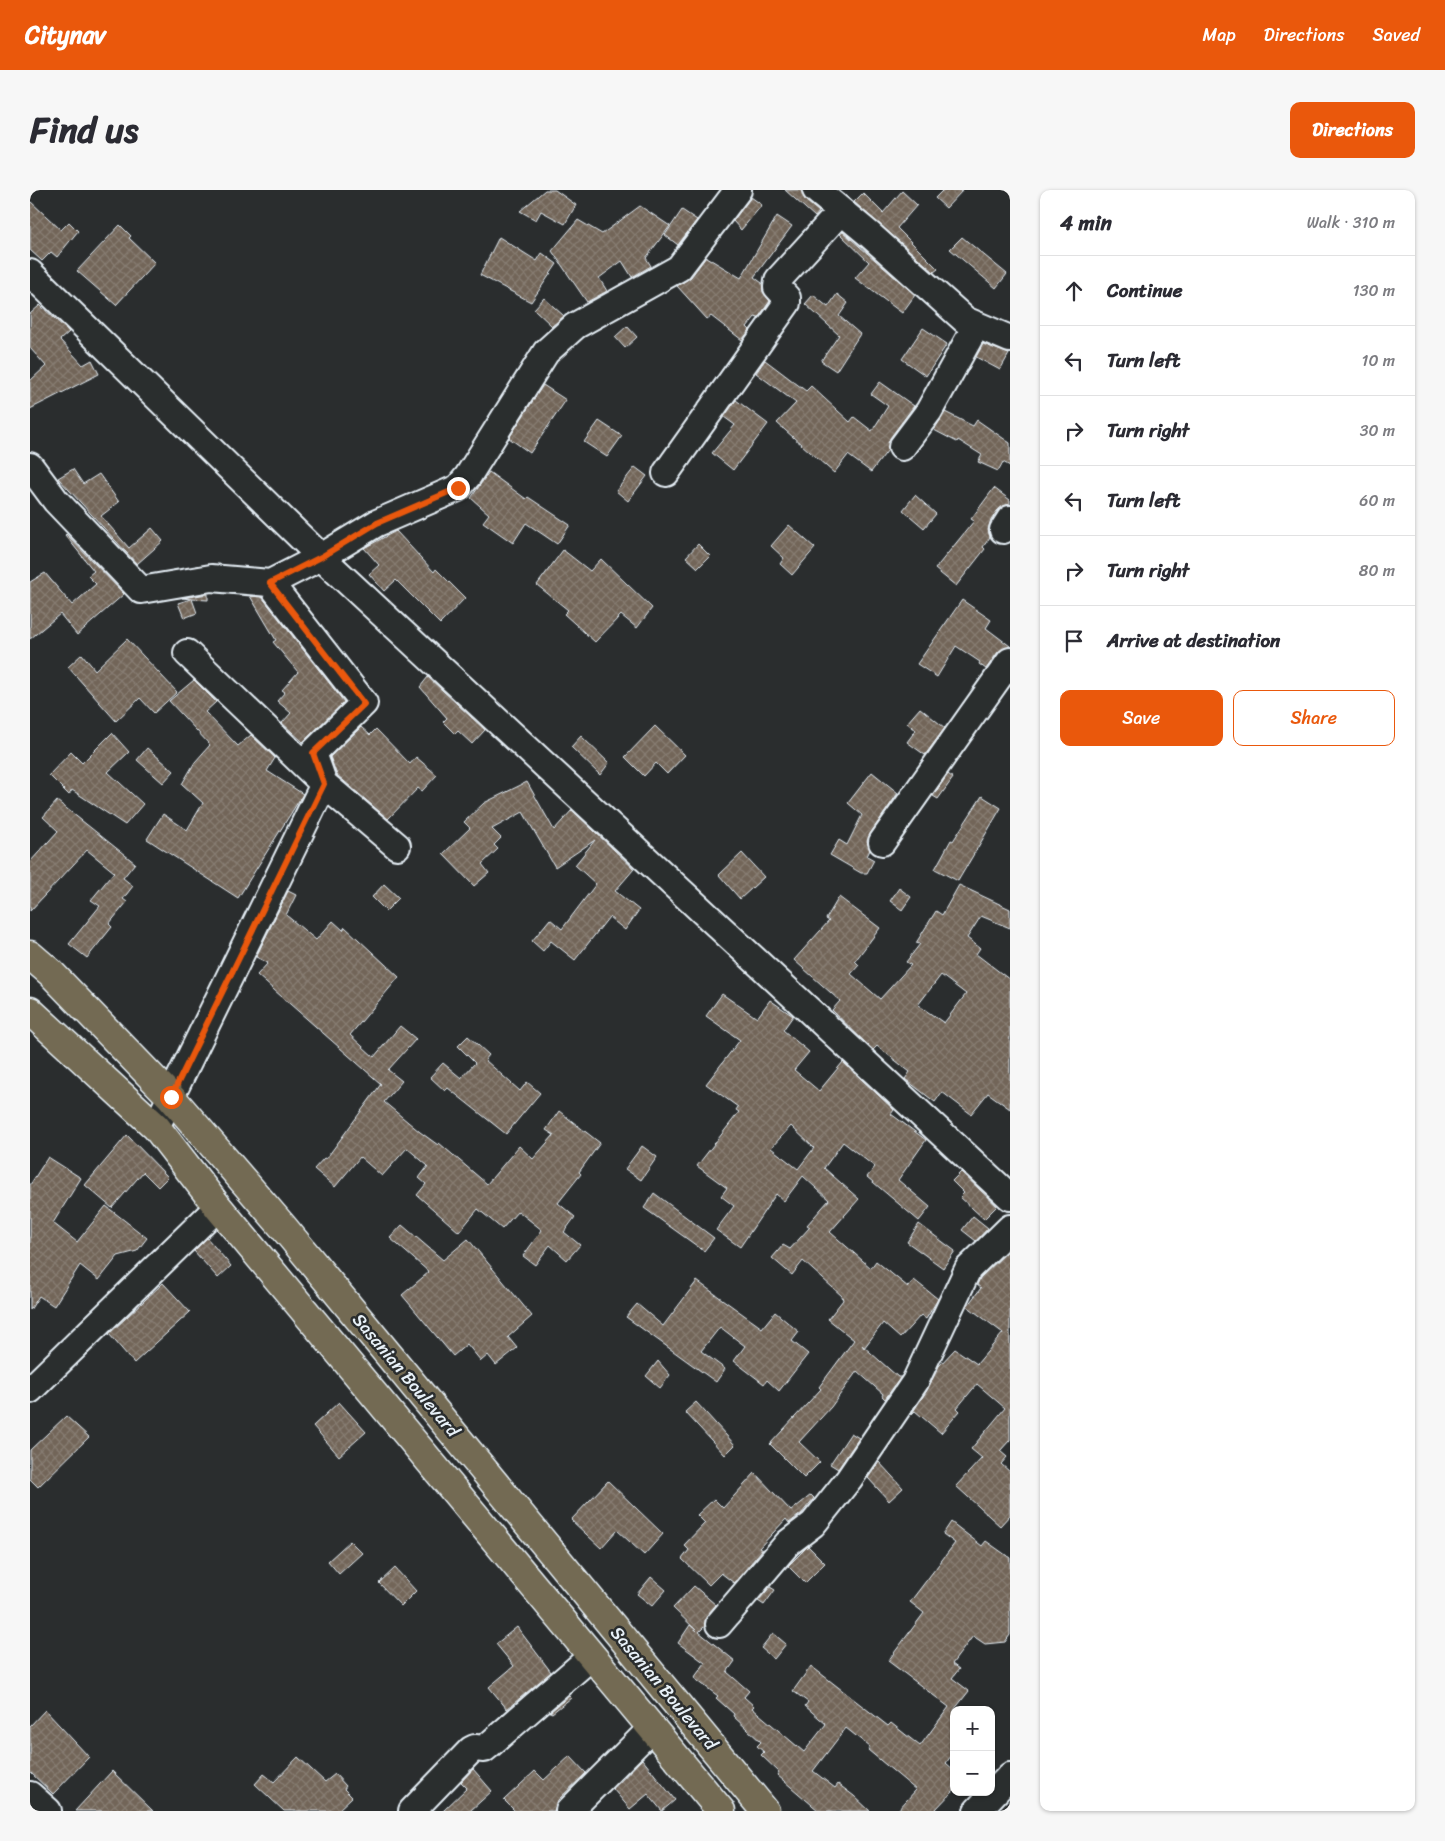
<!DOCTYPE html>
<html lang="en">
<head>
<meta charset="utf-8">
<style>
	:root { --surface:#fff; --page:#f7f7f7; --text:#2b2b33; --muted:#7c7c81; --line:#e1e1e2; --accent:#ea580c }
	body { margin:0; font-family:Sriracha,sans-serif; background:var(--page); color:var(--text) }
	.controls { position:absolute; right:15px; bottom:15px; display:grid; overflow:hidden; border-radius:10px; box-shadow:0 1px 4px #0004 }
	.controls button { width:45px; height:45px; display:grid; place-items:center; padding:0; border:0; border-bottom:1px solid var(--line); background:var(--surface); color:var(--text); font:25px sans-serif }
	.stop { position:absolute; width:15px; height:15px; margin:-11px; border:4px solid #ea580c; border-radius:50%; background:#fff }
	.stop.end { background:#ea580c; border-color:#fff; box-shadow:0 1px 5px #0008 }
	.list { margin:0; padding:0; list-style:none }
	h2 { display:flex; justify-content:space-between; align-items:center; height:65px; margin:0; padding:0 20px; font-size:21px }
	h2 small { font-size:16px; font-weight:400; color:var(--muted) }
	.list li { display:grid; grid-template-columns:32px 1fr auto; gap:15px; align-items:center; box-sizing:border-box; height:70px; padding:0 20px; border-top:1px solid var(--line) }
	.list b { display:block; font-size:19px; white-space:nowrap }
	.list em { font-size:16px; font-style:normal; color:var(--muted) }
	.actions { display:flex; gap:10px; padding:15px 20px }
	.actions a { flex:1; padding:11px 0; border:1px solid var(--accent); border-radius:10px; text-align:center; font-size:18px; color:var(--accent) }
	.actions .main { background:var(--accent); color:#fff }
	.icon { flex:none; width:28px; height:28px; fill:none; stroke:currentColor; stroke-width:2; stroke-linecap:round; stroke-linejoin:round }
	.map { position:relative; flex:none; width:980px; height:1621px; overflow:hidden; border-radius:10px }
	header { display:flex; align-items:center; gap:30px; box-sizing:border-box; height:70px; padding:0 25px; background:var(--accent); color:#fff }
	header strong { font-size:24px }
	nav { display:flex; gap:28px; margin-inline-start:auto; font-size:18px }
	.intro { display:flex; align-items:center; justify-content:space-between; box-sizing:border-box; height:120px; padding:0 30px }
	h1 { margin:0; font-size:35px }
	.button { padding:12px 22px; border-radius:10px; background:var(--accent); color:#fff; font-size:18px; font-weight:700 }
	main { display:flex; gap:30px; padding:0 30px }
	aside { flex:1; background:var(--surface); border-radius:10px; box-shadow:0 1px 4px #0004 }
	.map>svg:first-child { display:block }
</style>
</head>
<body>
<header>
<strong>Citynav</strong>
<nav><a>Map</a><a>Directions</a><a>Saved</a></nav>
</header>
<div class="intro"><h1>Find us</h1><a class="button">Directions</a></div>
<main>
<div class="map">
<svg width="980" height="1621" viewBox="0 0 980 1621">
	<defs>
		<pattern id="building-cross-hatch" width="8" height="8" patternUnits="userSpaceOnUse" patternTransform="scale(1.25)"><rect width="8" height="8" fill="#726559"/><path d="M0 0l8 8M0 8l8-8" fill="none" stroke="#867c72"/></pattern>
	</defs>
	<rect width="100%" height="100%" fill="#2a2d2e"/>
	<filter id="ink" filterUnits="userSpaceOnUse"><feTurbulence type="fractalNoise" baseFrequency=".02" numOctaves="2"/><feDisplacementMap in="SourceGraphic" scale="10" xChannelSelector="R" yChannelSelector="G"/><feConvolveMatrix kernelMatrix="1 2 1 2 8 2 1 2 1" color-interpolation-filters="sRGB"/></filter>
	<g filter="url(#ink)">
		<path fill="url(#building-cross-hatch)" stroke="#e8f1f8" fill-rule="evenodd" d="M 515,0 L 525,0 L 546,15 L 535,34 L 511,21 L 506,30 L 490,21 Z
			M 755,0 L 771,0 L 776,11 L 789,22 L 785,27 Z
			M 913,0 L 933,0 L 916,18 L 905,8 Z
			M 872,1 L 887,15 L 867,38 L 908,79 L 904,82 L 824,12 L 833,3 L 853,23 Z
			M 721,7 L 732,15 L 711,40 L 703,31 Z
			M 0,11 L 31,40 L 39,32 L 48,41 L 27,67 L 21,62 L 12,71 L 0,60 Z
			M 610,16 L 640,36 L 616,68 L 621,76 L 602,87 L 592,71 L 569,88 L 577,101 L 557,112 L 522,61 L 548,30 L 572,44 Z
			M 652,20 L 667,30 L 648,55 L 635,45 Z
			M 747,26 L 762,36 L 724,87 L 732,93 L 733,102 L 740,111 L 728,128 L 725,127 L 717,137 L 720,140 L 712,150 L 681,126 L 677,129 L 647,96 L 661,87 L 676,67 L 711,88 Z
			M 90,35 L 101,46 L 99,48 L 125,73 L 86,115 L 47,81 Z
			M 813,42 L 885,105 L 872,123 L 825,88 L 839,72 L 810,44 Z
			M 469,47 L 507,71 L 512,63 L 527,74 L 501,112 L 450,85 Z
			M 932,47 L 977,84 L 966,98 L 920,59 Z
			M 807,104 L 818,113 L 809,126 L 830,144 L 806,181 L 791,171 L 809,145 L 775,114 L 783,105 L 798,117 Z
			M 514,108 L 534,126 L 522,136 L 504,119 Z
			M 10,115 L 39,142 L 30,150 L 53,175 L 62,170 L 69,184 L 0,219 L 0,191 L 16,176 L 0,158 L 0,124 Z
			M 597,136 L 607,147 L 595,158 L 585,147 Z
			M 893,138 L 917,154 L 896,186 L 872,169 Z
			M 953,154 L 979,164 L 970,180 L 946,167 Z
			M 735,170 L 776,201 L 781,196 L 820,232 L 824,227 L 842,241 L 858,216 L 841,204 L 850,192 L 884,216 L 860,248 L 858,260 L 841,282 L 818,265 L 804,283 L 747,233 L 766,213 L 726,183 Z
			M 513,195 L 536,210 L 500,263 L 479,248 Z
			M 706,210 L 738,234 L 703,280 L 682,263 L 705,235 L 694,227 Z
			M 915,222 L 943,236 L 947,230 L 980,253 L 980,276 L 973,272 L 968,281 L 948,272 L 952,265 L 928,250 L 927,252 L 904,240 Z
			M 569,231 L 592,246 L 577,267 L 554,252 Z
			M 605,277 L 617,286 L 598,311 L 586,301 Z
			M 43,279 L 53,294 L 69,284 L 89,312 L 71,326 L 99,358 L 122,338 L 133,351 L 107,374 L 28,288 Z
			M 459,282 L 496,309 L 498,307 L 540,335 L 527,354 L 496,333 L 483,353 L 453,332 L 459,324 L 441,308 Z
			M 964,298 L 980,310 L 980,314 L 973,316 L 967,321 L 960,332 L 958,340 L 960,347 L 953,357 L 955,359 L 926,396 L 905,379 L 944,331 L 941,329 Z
			M 885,305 L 906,324 L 894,338 L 873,320 Z
			M 759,335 L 785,358 L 762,385 L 750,374 L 754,368 L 741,356 Z
			M 366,341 L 404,382 L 406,379 L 435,408 L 410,434 L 366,390 L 354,401 L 339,384 L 349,375 L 334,358 Z
			M 36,344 L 94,404 L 47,445 L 30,424 L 0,449 L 0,392 L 15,383 L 42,415 L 66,394 L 58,386 L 64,381 L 35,345 Z
			M 668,354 L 680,366 L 668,378 L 656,367 Z
			M 533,360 L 560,381 L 571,369 L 622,418 L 607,438 L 591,425 L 565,452 L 534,424 L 538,420 L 507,395 Z
			M 178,404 L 178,410 L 162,409 L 167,423 L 154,428 L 148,413 L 161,409 L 152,408 Z
			M 220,406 L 232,407 L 314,512 L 273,552 L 252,533 L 261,523 L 247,511 L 255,502 L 252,500 L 268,482 L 243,452 L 246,450 Z
			M 932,410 L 961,430 L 956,438 L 980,456 L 968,462 L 956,479 L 949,474 L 950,472 L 926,456 L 907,487 L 887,474 Z
			M 97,449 L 147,502 L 124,523 L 110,508 L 86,531 L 38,477 L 52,464 L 65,480 Z
			M 398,487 L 455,540 L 442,554 L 428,541 L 425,544 L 413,532 L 417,528 L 390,497 Z
			M 164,490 L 186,512 L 175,522 L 208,556 L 221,545 L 245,568 L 237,581 L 273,604 L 208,708 L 117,649 L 133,624 L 157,640 L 173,613 L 152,594 L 165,572 L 180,555 L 139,511 Z
			M 890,518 L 915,538 L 895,565 L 877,552 L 886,540 L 877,533 Z
			M 625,536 L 655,565 L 637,584 L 626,573 L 614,586 L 595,567 Z
			M 331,537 L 340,545 L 346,539 L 380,574 L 386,567 L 407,585 L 392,601 L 388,598 L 358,629 L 307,585 L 300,567 Z
			M 82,543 L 99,562 L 78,582 L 113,614 L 95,635 L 42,600 L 39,605 L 19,585 L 41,562 L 52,573 Z
			M 551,546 L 579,573 L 570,585 L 541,557 Z
			M 117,558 L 144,581 L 133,593 L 107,570 Z
			M 842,582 L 868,603 L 840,644 L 837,651 L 840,660 L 837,666 L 844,670 L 837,683 L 831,683 L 800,665 L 809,650 L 817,655 L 832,625 L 818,613 Z
			M 918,584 L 923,588 L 908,609 L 903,606 Z
			M 497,592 L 524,640 L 542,620 L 604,679 L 585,701 L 609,720 L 595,740 L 579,727 L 545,770 L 521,751 L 513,761 L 502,751 L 520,729 L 532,739 L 566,694 L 545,675 L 565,650 L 525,677 L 493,622 L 462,639 L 471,648 L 464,655 L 468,659 L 452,674 L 459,683 L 444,696 L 413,664 L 440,638 L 434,632 L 454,613 Z
			M 952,606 L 971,618 L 928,691 L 905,679 L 921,650 L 923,651 Z
			M 27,611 L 105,673 L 93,688 L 103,696 L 93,709 L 97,712 L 79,734 L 82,737 L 57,768 L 39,754 L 70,716 L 61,710 L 84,682 L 57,660 L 0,721 L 0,672 L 28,641 L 13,627 Z
			M 712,663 L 734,687 L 710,709 L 689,685 Z
			M 354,694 L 369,708 L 356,721 L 342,707 Z
			M 929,695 L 980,719 L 980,738 L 951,726 L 937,748 L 950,758 L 946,764 L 980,790 L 980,919 L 958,903 L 941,924 L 912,902 L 905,912 L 875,889 L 880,882 L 847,856 L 843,860 L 802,820 L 810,811 L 764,770 L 799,731 L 796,729 L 809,707 L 850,738 L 825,771 L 829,775 L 821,784 L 850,809 L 881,775 L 876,772 L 890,754 L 886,753 L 906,721 L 912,725 ZM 911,785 L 936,804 L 914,833 L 888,815 Z
			M 869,698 L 881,707 L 872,720 L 860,711 Z
			M 258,701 L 266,705 L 256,725 L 286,750 L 303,731 L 313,740 L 315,737 L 369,787 L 320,845 L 344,867 L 370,836 L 386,849 L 358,880 L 372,891 L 354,912 L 390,942 L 408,955 L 409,953 L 457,994 L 489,956 L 503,969 L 524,945 L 516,940 L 529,921 L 570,953 L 549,982 L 551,984 L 528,1013 L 545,1027 L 534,1042 L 550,1055 L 537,1070 L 520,1055 L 505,1075 L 493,1066 L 512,1040 L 488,1021 L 472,1039 L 448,1019 L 429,1042 L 387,1005 L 396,994 L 389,988 L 398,976 L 377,958 L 352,986 L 330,967 L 305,997 L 284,979 L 294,968 L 296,969 L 351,894 L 227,785 L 238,773 L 226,767 Z
			M 692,804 L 727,828 L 740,810 L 763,826 L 753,840 L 779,862 L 764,880 L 789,901 L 813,872 L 864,920 L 861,924 L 896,950 L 868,990 L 900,1017 L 889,1031 L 837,987 L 845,977 L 813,952 L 794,978 L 829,1009 L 800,1042 L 841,1078 L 846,1071 L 878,1097 L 884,1090 L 908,1109 L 896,1129 L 891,1125 L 870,1148 L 853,1133 L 834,1158 L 832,1155 L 868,1187 L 871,1187 L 855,1209 L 852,1206 L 853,1204 L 827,1181 L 801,1217 L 769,1252 L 790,1272 L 774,1288 L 740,1254 L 791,1199 L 789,1197 L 824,1150 L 798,1129 L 813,1110 L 812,1106 L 773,1071 L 762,1085 L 742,1068 L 753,1055 L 760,1059 L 780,1037 L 777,1035 L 799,1010 L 773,986 L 754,1011 L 746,1004 L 710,1057 L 686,1040 L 704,1016 L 691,1006 L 697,998 L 667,976 L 709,922 L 706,920 L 708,917 L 676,894 L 710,850 L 676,826 ZM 761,936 L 784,958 L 768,979 L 741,958 Z
			M 438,846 L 459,865 L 455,870 L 490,901 L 497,892 L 510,903 L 476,944 L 418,898 L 415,901 L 400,887 L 413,873 L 431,888 L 445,873 L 428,856 Z
			M 97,945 L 138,987 L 128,997 L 113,982 L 82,1018 L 55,995 Z
			M 612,956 L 627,967 L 611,990 L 595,979 Z
			M 18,967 L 51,988 L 23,1033 L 47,1052 L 76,1016 L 117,1048 L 107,1061 L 88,1066 L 69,1090 L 50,1075 L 24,1116 L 9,1106 L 0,1120 L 0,995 Z
			M 931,982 L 967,1016 L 954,1029 L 930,1007 L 934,1003 L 922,991 Z
			M 624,1003 L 684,1048 L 674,1061 L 614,1018 Z
			M 943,1026 L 958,1038 L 946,1051 L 932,1040 Z
			M 889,1034 L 925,1061 L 913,1078 L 877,1052 Z
			M 372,1035 L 413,1070 L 438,1049 L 502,1126 L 478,1147 L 487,1158 L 466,1175 L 458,1165 L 451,1171 L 437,1154 L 423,1166 L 372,1105 L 399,1082 L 360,1048 Z
			M 177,1048 L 201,1076 L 188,1088 L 164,1061 Z
			M 980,1059 L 980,1250 L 970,1261 L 977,1267 L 971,1274 L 980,1282 L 980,1325 L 970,1336 L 926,1296 L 952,1268 L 941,1259 L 975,1218 L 947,1194 L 927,1218 L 930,1221 L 911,1243 L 885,1221 L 881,1225 L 897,1200 L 909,1176 L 925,1159 L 947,1174 L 973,1143 L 937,1116 L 951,1098 L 947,1095 L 950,1088 Z
			M 667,1091 L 732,1138 L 745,1122 L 769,1142 L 762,1151 L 778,1164 L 749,1201 L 737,1190 L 734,1194 L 704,1171 L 715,1156 L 690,1137 L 671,1161 L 695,1179 L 686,1192 L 596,1127 L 607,1114 L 633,1136 Z
			M 133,1093 L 160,1122 L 104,1173 L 79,1144 Z
			M 628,1171 L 640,1185 L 630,1198 L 616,1186 Z
			M 309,1212 L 336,1242 L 309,1266 L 283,1236 Z
			M 666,1212 L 705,1255 L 695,1265 L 655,1222 Z
			M 36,1226 L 59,1247 L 8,1297 L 0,1289 L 0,1260 Z
			M 821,1243 L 829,1248 L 808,1279 L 800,1274 Z
			M 849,1272 L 873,1298 L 859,1311 L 838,1288 Z
			M 725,1283 L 761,1321 L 781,1305 L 784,1308 L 772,1323 L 759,1333 L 756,1329 L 729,1358 L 732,1360 L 704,1393 L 691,1383 L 679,1395 L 652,1369 L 659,1360 L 654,1355 L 675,1333 L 667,1325 L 684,1309 L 693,1318 Z
			M 578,1291 L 633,1344 L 614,1365 L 587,1340 L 571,1358 L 541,1330 Z
			M 921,1332 L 952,1356 L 956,1351 L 980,1368 L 980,1445 L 975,1452 L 955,1454 L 943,1446 L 922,1474 L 929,1479 L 922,1488 L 939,1501 L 924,1520 L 924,1562 L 916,1573 L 924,1580 L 924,1600 L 904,1621 L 867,1621 L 886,1600 L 838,1560 L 840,1557 L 816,1538 L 783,1581 L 805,1598 L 808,1594 L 824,1606 L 840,1621 L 789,1621 L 747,1585 L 749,1582 L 731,1565 L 734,1562 L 727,1556 L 731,1552 L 703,1526 L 704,1524 L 686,1508 L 688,1506 L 664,1488 L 675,1473 L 648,1453 L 660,1435 L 667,1441 L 643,1418 L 664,1396 L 686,1415 L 677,1425 L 675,1436 L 669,1442 L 705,1471 L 697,1482 L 719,1501 L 714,1507 L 724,1516 L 722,1518 L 774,1562 L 796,1534 L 775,1516 L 778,1512 L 763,1501 L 781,1476 L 858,1536 L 861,1533 L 890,1556 L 919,1517 L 858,1471 L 894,1423 L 880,1412 L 925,1353 L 913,1344 Z
			M 320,1351 L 332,1363 L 309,1384 L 298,1371 Z
			M 778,1356 L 795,1373 L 775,1393 L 758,1376 Z
			M 365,1378 L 386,1401 L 371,1416 L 349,1393 Z
			M 621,1387 L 636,1400 L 622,1416 L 607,1404 Z
			M 740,1397 L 745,1400 L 734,1415 L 728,1411 Z
			M 487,1437 L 521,1482 L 477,1519 L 459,1497 L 484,1476 L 466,1454 Z
			M 743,1443 L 756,1454 L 744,1469 L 731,1458 Z
			M 539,1506 L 541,1508 L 522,1523 L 520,1522 Z
			M 15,1520 L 59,1567 L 23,1604 L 0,1582 L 0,1536 Z
			M 540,1566 L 556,1583 L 528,1610 L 524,1621 L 485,1621 L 474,1610 L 505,1581 L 514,1590 Z
			M 268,1567 L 295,1592 L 305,1584 L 316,1596 L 314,1599 L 322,1607 L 307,1621 L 254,1621 L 225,1594 L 234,1584 L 244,1592 Z
			M 612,1569 L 645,1610 L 632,1621 L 618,1604 L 600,1619 L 583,1599 Z
			M 443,1579 L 462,1601 L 440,1621 L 413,1621 L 437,1598 L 431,1592 Z
			M 82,1581 L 123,1621 L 45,1621 Z"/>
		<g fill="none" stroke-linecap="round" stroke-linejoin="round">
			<g stroke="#e8f1f8" stroke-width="30">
				<path id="minor" d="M 786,0 L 839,44 L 935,130 L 980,149
					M 0,83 L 291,367 L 980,1007
					M 872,257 L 899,221 L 946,136
					M 0,276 L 26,311 L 111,400 L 181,388 L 240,393 L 291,367 L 347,333 L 428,298 L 438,286 L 516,162 L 545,136 L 649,78 L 708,0
					M 636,283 L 757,113 L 757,108 L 747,97 L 748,90 L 811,21
					M 973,340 L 980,329
					M 157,463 L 294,594 L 367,656
					M 852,652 L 980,471
					M 126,937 L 294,594 L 283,563 L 334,513 L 240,393
					M 0,1200 L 188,1017
					M 689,1434 L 758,1353 L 783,1334 L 819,1289 L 885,1192 L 938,1079 L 980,1038
					M 0,1605 L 18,1621
					M 382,1621 L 441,1560 L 445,1558 L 454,1559 L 459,1555 L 562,1466
					M 539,1621 L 622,1538
					M 947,1621 L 980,1586"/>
			</g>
			<g stroke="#e8f1f8" stroke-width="31">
				<path id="highway" d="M 0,765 L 21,783 L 141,907 L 254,1038 L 735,1621
					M 0,821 L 126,937 L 188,1017 L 691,1621"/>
			</g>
			<use href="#minor" stroke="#2a2d2e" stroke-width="26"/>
			<use href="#highway" stroke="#736b52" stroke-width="28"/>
		</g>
	</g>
	<g fill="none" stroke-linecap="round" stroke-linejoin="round" filter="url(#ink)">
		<path stroke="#ea580c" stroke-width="6" d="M 141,907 L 294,594 L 283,563 L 334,514 L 240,393 L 291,367 L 347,333 L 428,298"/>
	</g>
	<g text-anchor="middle" stroke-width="5" stroke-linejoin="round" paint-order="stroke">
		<g font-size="18" fill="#e8f1f8" stroke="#2a2d2e">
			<text transform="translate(376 1185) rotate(50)" y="6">Sasanian Boulevard</text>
			<text transform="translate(634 1498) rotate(50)" y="6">Sasanian Boulevard</text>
		</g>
	</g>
</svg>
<div class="controls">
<button>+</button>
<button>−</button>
</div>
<div class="stop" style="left:141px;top:907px"></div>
<div class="stop end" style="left:428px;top:298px"></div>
</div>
<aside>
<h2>4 min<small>Walk · 310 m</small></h2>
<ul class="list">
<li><svg class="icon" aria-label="ahead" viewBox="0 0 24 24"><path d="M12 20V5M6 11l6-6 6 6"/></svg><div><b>Continue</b></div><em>130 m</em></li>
<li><svg class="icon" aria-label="left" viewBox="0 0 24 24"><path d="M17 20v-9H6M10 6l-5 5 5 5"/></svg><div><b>Turn left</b></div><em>10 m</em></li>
<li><svg class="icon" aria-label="right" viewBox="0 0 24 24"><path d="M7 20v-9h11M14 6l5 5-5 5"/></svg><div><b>Turn right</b></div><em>30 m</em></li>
<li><svg class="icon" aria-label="left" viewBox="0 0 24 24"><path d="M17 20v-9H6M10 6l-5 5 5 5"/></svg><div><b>Turn left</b></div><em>60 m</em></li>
<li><svg class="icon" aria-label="right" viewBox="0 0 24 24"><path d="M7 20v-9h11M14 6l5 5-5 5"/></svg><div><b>Turn right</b></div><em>80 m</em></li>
<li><svg class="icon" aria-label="arrive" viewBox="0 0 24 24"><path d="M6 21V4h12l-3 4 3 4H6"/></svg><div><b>Arrive at destination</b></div></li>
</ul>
<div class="actions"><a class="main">Save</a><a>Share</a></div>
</aside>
</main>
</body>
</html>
